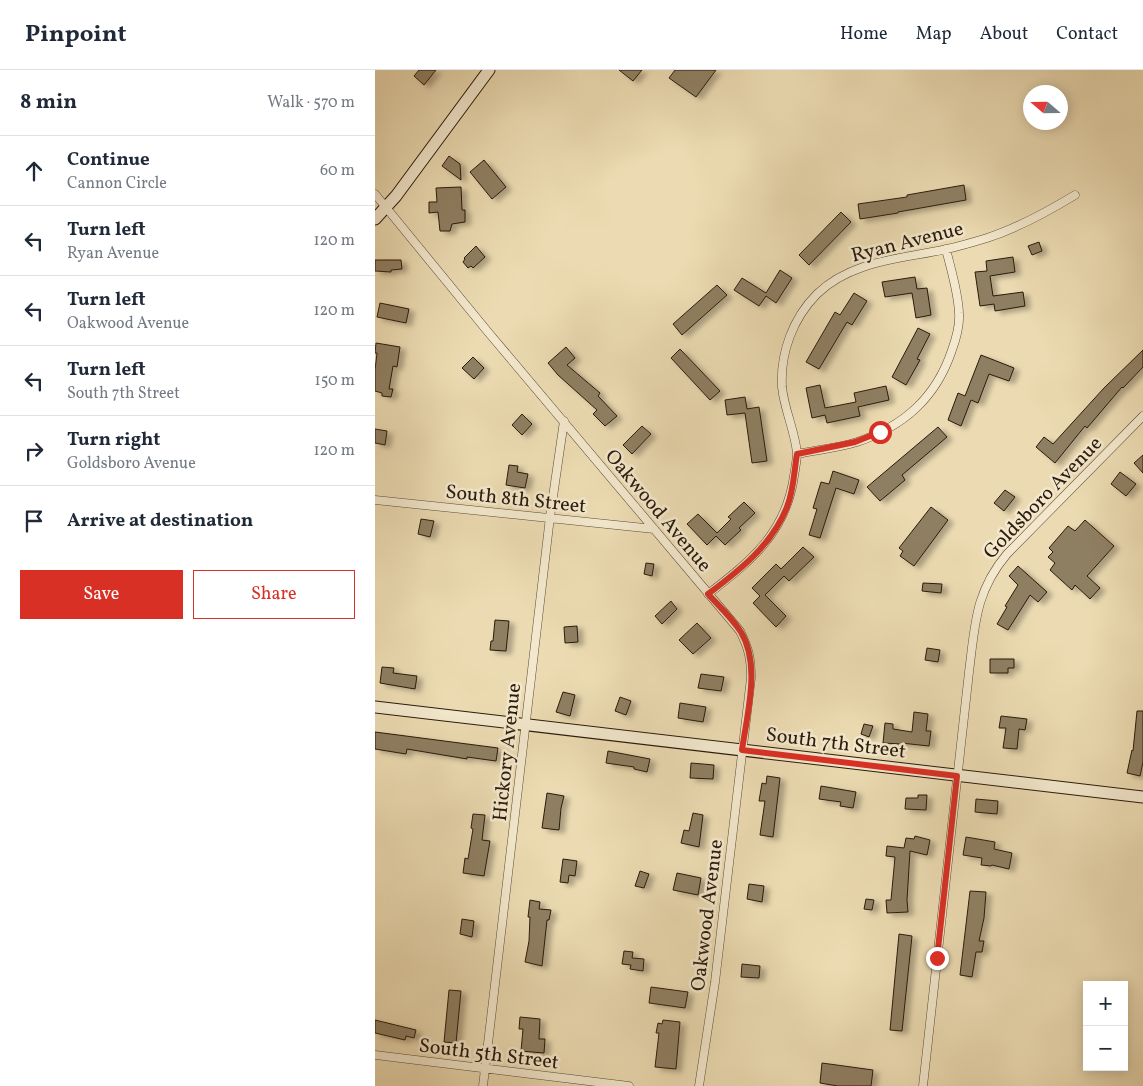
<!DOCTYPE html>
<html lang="en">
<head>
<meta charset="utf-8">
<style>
	:root { --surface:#fff; --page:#f2f2f3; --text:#1f2937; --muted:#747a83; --line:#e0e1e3; --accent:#d93025 }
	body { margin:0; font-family:Vollkorn,serif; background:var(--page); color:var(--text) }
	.controls { position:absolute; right:15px; bottom:15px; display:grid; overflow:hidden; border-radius:0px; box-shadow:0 2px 12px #0003 }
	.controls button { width:45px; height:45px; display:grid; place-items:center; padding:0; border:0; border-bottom:1px solid var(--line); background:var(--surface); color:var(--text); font:25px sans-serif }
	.compass { position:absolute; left:648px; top:15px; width:45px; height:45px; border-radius:50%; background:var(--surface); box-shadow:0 2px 12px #0003; rotate:290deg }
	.stop { position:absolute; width:15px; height:15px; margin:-11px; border:4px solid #d93025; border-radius:50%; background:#fff }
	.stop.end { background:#d93025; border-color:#fff; box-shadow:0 1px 5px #0008 }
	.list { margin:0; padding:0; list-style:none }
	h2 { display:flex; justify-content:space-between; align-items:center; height:65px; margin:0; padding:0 20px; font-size:21px }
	h2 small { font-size:16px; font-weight:400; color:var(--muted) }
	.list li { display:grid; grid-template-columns:32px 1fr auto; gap:15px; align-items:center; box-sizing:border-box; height:70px; padding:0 20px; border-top:1px solid var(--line) }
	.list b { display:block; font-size:19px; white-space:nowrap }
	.list p { margin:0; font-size:16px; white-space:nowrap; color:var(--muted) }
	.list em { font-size:16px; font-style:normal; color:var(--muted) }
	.actions { display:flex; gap:10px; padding:15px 20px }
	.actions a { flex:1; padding:11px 0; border:1px solid var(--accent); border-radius:0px; text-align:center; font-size:18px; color:var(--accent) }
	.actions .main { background:var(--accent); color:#fff }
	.icon { flex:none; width:28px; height:28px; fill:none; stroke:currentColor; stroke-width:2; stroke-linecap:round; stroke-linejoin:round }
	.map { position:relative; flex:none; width:768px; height:1016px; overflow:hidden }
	header { display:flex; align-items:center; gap:30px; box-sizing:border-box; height:70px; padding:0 25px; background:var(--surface); border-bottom:1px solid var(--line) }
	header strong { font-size:24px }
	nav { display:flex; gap:28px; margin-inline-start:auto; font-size:18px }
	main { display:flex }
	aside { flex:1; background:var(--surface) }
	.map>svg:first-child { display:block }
</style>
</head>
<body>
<header>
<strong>Pinpoint</strong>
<nav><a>Home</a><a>Map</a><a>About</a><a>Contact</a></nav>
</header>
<main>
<aside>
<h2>8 min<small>Walk · 570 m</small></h2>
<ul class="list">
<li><svg class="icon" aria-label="ahead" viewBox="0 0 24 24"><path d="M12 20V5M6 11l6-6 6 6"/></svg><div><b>Continue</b><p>Cannon Circle</p></div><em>60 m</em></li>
<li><svg class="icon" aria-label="left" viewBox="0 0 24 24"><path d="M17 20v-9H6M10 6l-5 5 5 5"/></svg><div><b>Turn left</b><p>Ryan Avenue</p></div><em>120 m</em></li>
<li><svg class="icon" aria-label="left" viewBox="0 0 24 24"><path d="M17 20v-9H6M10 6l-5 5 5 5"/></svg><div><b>Turn left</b><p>Oakwood Avenue</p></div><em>120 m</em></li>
<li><svg class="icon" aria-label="left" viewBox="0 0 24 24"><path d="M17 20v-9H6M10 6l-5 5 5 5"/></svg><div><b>Turn left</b><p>South 7th Street</p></div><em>150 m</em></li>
<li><svg class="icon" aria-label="right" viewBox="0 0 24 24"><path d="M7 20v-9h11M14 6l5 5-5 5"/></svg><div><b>Turn right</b><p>Goldsboro Avenue</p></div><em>120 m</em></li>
<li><svg class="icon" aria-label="arrive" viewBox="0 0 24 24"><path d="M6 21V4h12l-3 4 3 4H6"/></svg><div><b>Arrive at destination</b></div></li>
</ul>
<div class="actions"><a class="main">Save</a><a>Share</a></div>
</aside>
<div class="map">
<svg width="768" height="1016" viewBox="0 0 768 1016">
	<defs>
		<filter id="shadow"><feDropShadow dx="5.5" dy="3" stdDeviation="2.5" flood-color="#0004"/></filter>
	</defs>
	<rect width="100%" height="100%" fill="#ecdbb2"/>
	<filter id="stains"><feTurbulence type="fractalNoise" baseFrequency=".004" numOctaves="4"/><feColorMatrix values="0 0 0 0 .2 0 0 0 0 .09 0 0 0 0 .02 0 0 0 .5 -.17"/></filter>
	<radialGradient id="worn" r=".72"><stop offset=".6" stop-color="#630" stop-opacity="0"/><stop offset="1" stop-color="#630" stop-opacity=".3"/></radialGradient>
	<path fill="#8f7f62" stroke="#2a1b0c" filter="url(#shadow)" d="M 44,0 L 61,0 L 49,15 L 39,6 Z
		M 244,0 L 267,0 L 258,11 Z
		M 300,0 L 341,0 L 321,27 L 294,8 Z
		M 74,86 L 85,94 L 86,110 L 67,96 Z
		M 109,90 L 131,117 L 117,129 L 95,102 Z
		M 589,115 L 591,130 L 523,142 L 523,143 L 485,149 L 483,134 L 532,127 L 532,125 Z
		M 86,117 L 87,140 L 90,140 L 90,152 L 77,154 L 75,161 L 65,161 L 63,142 L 54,143 L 54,132 L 62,132 L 61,118 Z
		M 466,142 L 476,152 L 434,195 L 424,185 Z
		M 664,172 L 667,181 L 657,185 L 653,176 Z
		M 101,176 L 110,187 L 98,198 L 96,196 L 93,198 L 88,192 L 90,189 L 89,188 Z
		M 638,187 L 640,202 L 615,206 L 618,226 L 648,222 L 650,236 L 620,241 L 619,234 L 605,236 L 600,202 L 612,201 L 611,191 Z
		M 0,190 L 26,190 L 27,199 L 16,200 L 16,202 L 0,201 Z
		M 405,200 L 417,208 L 401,233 L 391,226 L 384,236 L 359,220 L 367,208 L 391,223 Z
		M 540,207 L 542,219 L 552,218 L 556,245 L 541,248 L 537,223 L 510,227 L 507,212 Z
		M 342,215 L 352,225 L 307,265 L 298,254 Z
		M 479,223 L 492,231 L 477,255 L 472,252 L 444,299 L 431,292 L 460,242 L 465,245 Z
		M 5,233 L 34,239 L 31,253 L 2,247 Z
		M 543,258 L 555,264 L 542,289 L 545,290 L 531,315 L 517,307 Z
		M 1,273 L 25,277 L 22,297 L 18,296 L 14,319 L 18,319 L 16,327 L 7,326 L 7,323 L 0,321 L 0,300 L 2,283 L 0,283 Z
		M 191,277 L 200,288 L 192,295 L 225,323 L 223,326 L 242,346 L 230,356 L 218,344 L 222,340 L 183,305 L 173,293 Z
		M 305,279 L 345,321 L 335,330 L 296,288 Z
		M 768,280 L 768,297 L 748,318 L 747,317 L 712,358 L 710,356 L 680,393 L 661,377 L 669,367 L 678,374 L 729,318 Z
		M 606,285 L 639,298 L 634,311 L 614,304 L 603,333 L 596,330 L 586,356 L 573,350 L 583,323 L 590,326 Z
		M 98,287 L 109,298 L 99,309 L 87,298 Z
		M 445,315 L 450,338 L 481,332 L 479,323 L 511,316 L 514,330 L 483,337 L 485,346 L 452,353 L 450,345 L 437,348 L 431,318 Z
		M 370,327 L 372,339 L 384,337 L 392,391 L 377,393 L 370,343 L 352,345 L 350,330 Z
		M 147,344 L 157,354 L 147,365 L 137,355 Z
		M 267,356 L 276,364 L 257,384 L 248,375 Z
		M 563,357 L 572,367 L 527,405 L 530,410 L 505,431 L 492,417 Z
		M 0,359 L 12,361 L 10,375 L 0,373 Z
		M 768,385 L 768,403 L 759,393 Z
		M 134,395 L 143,396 L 142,402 L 153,404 L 150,418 L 131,415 Z
		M 458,401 L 484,410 L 479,424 L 461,418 L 445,468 L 434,465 L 442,439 L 438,438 L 446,412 L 454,414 Z
		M 745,402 L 761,414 L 751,426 L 736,414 Z
		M 630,420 L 640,427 L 629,441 L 619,433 Z
		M 369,432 L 380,443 L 364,458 L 366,460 L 350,475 L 341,466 L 332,475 L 312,454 L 323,444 L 342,463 L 356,449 L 353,447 Z
		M 556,437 L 573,450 L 539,496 L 525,486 L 528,481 L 524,478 Z
		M 46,449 L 59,451 L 55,467 L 43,464 Z
		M 710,450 L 739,476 L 712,506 L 725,518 L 715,529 L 700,515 L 697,520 L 675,500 L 680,493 L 673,487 L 678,482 L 674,478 L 693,456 L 700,461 Z
		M 428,477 L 439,487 L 414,511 L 409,506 L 390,525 L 411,546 L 401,557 L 378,533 L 385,526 L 377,518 L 401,494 L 406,499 Z
		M 271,493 L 279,494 L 277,506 L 269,504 Z
		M 643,496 L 672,522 L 663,532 L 655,525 L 633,560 L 622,554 L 632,537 L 630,536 L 643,515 L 634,506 Z
		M 548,513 L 567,514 L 566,523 L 547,521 Z
		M 296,531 L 302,539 L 287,554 L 280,546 Z
		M 120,550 L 134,551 L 131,581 L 115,580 L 116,571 L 118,571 Z
		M 322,553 L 336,568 L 318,584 L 304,570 Z
		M 202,556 L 203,572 L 190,573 L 189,557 Z
		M 552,578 L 565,580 L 563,592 L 550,590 Z
		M 615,589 L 639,589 L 639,598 L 633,598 L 633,603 L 615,603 Z
		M 7,597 L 19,598 L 18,603 L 42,606 L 40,619 L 5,613 Z
		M 326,604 L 349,607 L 346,621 L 323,618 Z
		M 188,622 L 200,625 L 195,646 L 181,642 Z
		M 245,627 L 256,631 L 251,645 L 240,641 Z
		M 305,633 L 331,637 L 328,652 L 303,648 Z
		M 762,641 L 768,641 L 768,692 L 765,706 L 752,703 L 757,680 L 758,681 Z
		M 539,642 L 553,644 L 551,661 L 556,661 L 554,676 L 526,673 L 526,674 L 508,673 L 510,653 L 518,654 L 518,659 L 537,662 Z
		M 626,646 L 652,649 L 650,660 L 644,659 L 642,679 L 628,678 L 631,658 L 624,658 Z
		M 489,654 L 498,656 L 494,667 L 486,664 Z
		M 0,662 L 123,678 L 121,691 L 92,687 L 92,689 L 32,679 L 31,684 L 0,679 Z
		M 233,681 L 275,689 L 272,702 L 259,699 L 259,697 L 231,693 Z
		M 316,693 L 339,695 L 338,709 L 315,708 Z
		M 392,706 L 405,708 L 398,767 L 385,765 L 390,731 L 384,731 L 387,713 L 391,714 Z
		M 446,716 L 481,722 L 478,738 L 465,736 L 466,732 L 444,729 Z
		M 172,723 L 189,726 L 186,738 L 184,760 L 167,758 Z
		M 543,725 L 552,725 L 551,740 L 530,739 L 531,728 L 543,728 Z
		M 601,729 L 623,731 L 622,744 L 600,742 Z
		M 318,743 L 328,745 L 324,777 L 306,773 L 309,760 L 314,761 Z
		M 98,744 L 110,745 L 107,770 L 115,771 L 109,806 L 88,803 L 90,788 L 93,789 L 98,759 L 96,758 Z
		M 540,766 L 555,770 L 552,785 L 535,781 L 532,830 L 533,842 L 512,843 L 511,830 L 516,830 L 520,787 L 511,786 L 512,776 L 529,778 L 531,768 L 539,769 Z
		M 591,767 L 620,772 L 619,779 L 637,783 L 634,799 L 617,795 L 616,796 L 606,795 L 607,788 L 588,785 Z
		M 188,789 L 202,791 L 200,806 L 194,805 L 193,813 L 185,812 Z
		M 265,801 L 274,804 L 269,818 L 260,816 Z
		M 302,803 L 326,808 L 323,825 L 298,820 Z
		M 374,814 L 389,816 L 387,832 L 372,829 Z
		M 595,821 L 611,822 L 609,848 L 604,871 L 609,871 L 607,882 L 601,882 L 597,907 L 585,905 Z
		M 491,829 L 499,830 L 497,840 L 489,839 Z
		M 155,830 L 165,832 L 164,839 L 176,840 L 174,850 L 172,850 L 167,896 L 150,892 L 154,871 L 155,847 L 153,847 Z
		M 87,849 L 99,851 L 97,867 L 85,864 Z
		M 524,864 L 537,866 L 527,961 L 515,960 Z
		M 249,881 L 258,882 L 257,888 L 269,889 L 268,901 L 255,899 L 256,895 L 247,894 Z
		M 367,894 L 385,896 L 384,908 L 366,907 Z
		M 276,917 L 313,922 L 310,938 L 274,933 Z
		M 74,920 L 86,921 L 81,973 L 69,972 Z
		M 145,947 L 165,949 L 164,969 L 170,969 L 169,983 L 146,981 L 148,959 L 144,959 Z
		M 0,950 L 41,960 L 39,968 L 31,966 L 30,970 L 0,963 Z
		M 288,950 L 305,952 L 301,999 L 280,997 L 284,963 L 281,963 L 283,953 L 287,954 Z
		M 447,993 L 498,1000 L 496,1016 L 463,1016 L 445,1013 Z"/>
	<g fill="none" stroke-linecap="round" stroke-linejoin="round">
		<g stroke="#5a4b36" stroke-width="9">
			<path id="street" d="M 0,124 L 113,262 L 365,561 C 374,579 376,589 376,608 L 340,912 L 324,1016
				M 422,384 C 441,380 463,378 482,372 C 529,356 561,328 577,280 C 581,269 585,255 584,243 C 583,221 576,200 571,179
				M 0,430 L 279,459
				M 333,524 C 376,491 411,463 419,406 C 420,399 422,390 422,383 C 420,361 409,339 407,317 C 405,283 418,248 442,224 C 477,190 527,189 572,179 C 585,176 599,172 612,168 C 643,158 672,142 700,125
				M 0,985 L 254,1016
				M 108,1016 L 175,447 L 189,351
				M 548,1016 L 594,602 C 600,555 600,522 632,484 L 768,346"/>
		</g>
		<g stroke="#2a1b0c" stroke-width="13">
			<path id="secondary" d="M 0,149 L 21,126 L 114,0
				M 0,637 L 768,727"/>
		</g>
		<use href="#street" stroke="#f3e8cd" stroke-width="8"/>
		<use href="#secondary" stroke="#f3e8cd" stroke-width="11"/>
	</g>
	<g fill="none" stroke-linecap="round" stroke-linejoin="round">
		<path stroke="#d93025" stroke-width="6" d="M 505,362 L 480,372 L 422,384 C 419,401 419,420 412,437 C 397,475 365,500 333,524 C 344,536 357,548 366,562 C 386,595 372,644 367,680 L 582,706 L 562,888"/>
	</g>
	<g text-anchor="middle" stroke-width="5" stroke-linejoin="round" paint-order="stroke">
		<g font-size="20" fill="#2a1b0c" stroke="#f3e8cd">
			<text transform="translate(532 171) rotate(-14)" y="7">Ryan Avenue</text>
			<text transform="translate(667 427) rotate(-46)" y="7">Goldsboro Avenue</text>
			<text transform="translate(141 428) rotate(6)" y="7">South 8th Street</text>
			<text transform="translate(284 440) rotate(50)" y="7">Oakwood Avenue</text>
			<text transform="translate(461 672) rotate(7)" y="7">South 7th Street</text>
			<text transform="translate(131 682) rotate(-84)" y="7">Hickory Avenue</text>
			<text transform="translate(331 845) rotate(-83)" y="7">Oakwood Avenue</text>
			<text transform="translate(114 983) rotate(7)" y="7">South 5th Street</text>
		</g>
	</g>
	<rect width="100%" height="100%" filter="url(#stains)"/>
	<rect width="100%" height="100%" fill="url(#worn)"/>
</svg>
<div class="controls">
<button>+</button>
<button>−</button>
</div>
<svg class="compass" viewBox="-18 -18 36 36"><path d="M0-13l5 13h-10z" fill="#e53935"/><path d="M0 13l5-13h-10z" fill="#747a83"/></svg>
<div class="stop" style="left:505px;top:362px"></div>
<div class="stop end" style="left:562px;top:888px"></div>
</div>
</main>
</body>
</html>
